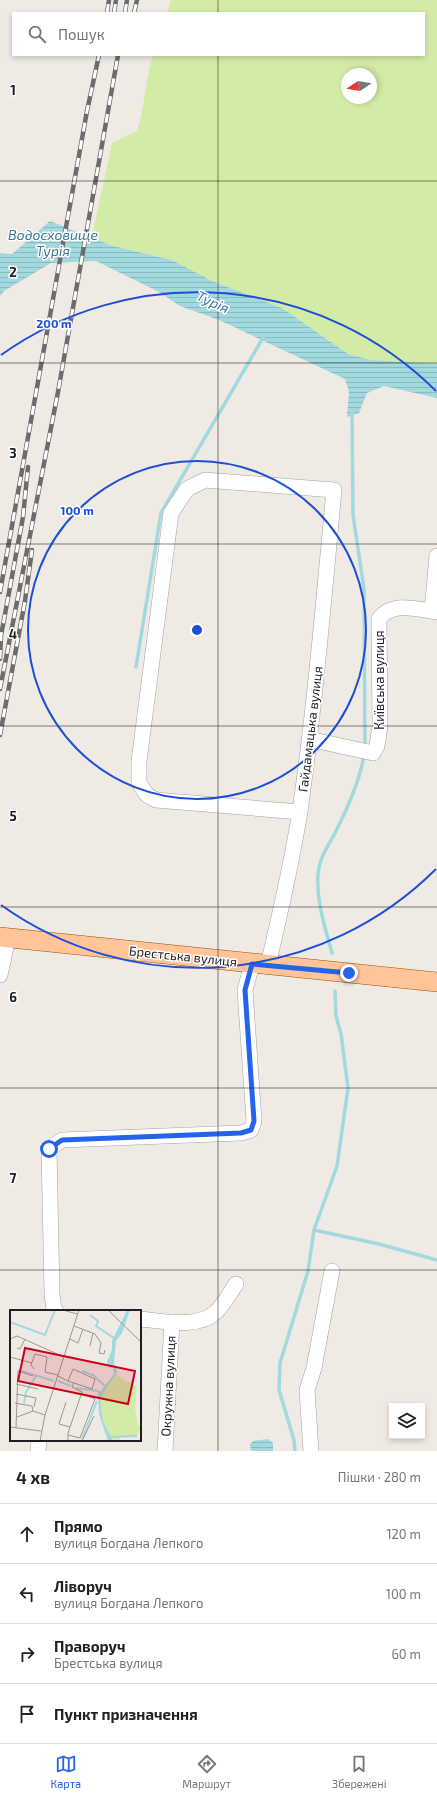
<!DOCTYPE html>
<html lang="uk">
<head>
<meta charset="utf-8">
<style>
	:root { --surface:#fff; --page:#f2f2f2; --text:#222; --muted:#767676; --line:#e0e0e0; --accent:#2563eb }
	body { margin:0; font-family:"Exo 2",sans-serif; background:var(--page); color:var(--text) }
	.controls { position:absolute; right:12px; bottom:12px; display:grid; overflow:hidden; border-radius:0px; box-shadow:0 2px 6px #0003 }
	.controls button { width:36px; height:36px; display:grid; place-items:center; padding:0; border:0; border-bottom:1px solid var(--line); background:var(--surface); color:var(--text); font:20px sans-serif }
	.compass { position:absolute; left:341px; top:68px; width:36px; height:36px; border-radius:50%; background:var(--surface); box-shadow:0 2px 6px #0003; rotate:258deg }
	.stop { position:absolute; width:12px; height:12px; margin:-9px; border:3px solid #2563eb; border-radius:50%; background:#fff }
	.stop.end { background:#2563eb; border-color:#fff; box-shadow:0 1px 4px #0008 }
	.list { margin:0; padding:0; list-style:none }
	h2 { display:flex; justify-content:space-between; align-items:center; height:52px; margin:0; padding:0 16px; font-size:17px }
	h2 small { font-size:13px; font-weight:400; color:var(--muted) }
	.list li { display:grid; grid-template-columns:26px 1fr auto; gap:12px; align-items:center; box-sizing:border-box; height:60px; padding:0 16px; border-top:1px solid var(--line) }
	.list b { display:block; font-size:15px; white-space:nowrap }
	.list p { margin:0; font-size:13px; white-space:nowrap; color:var(--muted) }
	.list em { font-size:13px; font-style:normal; color:var(--muted) }
	.icon { flex:none; width:22px; height:22px; fill:none; stroke:currentColor; stroke-width:2; stroke-linecap:round; stroke-linejoin:round }
	.map { position:relative; flex:none; width:437px; height:1451px; overflow:hidden }
	.search { position:absolute; background:var(--surface); box-shadow:0 2px 6px #0003; left:12px; right:12px; top:12px; height:44px; display:flex; align-items:center; gap:10px; box-sizing:border-box; padding:0 14px; border-radius:0px; color:var(--muted); font-size:15px }
	.sheet { height:292px; background:var(--surface) }
	nav { display:flex; justify-content:space-around; align-items:center; box-sizing:border-box; height:56px; border-top:1px solid var(--line); background:var(--surface); font-size:11px; color:var(--muted) }
	nav a { display:grid; justify-items:center; gap:2px }
	nav .on { color:var(--accent) }
	.map>svg:first-child { display:block }
</style>
</head>
<body>
<div class="map">
<svg width="437" height="1451" viewBox="0 0 437 1451">
	<defs>
		<pattern id="water-rules" width="6" height="5" patternUnits="userSpaceOnUse"><rect width="6" height="5" fill="#a2d9df"/><path d="M0 2.5h6" fill="none" stroke="#8bbabf"/></pattern>
	</defs>
	<rect width="100%" height="100%" fill="#efeae4"/>
	<path fill="#d2eca7" fill-rule="evenodd" d="M 171,0 L 437,0 L 437,364 L 371,360 L 348,354 L 282,308 L 212,281 L 172,260 L 113,246 L 92,237 L 112,143 L 137,131 C 145,106 145,80 153,55 L 424,55 L 424,13 L 167,13 ZM 347,74 L 371,74 L 371,98 L 347,98 Z"/>
	<path fill="url(#water-rules)" d="M 50,221 L 113,246 L 172,260 L 212,281 L 282,308 L 348,354 L 371,360 L 437,364 L 437,398 L 384,386 L 367,393 L 359,413 L 347,417 L 349,392 L 345,379 L 219,320 L 180,306 L 159,292 L 96,261 L 51,263 L 4,291 L 0,296 L 0,253 L 12,254 Z
		M 268,1439 L 273,1443 L 273,1451 L 251,1451 L 250,1444 L 253,1441 Z"/>
	<g fill="none" stroke-linecap="round" stroke-linejoin="round">
		<path stroke="#a2d9df" stroke-width="3.5" d="M 352,412 L 353,515 L 364,589 L 365,748
			M 136,667 L 161,513 L 264,336
			M 332,953 C 325,927 316,901 318,874 C 319,857 330,844 337,829 C 348,807 360,780 364,755
			M 314,1230 L 379,1244 L 437,1260
			M 295,1451 L 294,1440 L 279,1390 L 280,1363 L 308,1271 L 314,1230 L 337,1166 L 348,1088 L 341,1034 L 336,1016 L 335,991"/>
		<g stroke="#a2a2a2" stroke-width="16">
			<path id="minor" d="M 432,611 L 437,556
				M 309,739 L 373,753 L 377,746 L 380,726 L 379,619 C 392,601 417,609 437,612
				M 268,965 C 280,914 292,863 300,811 C 315,705 324,597 334,490 L 205,480 L 187,489 L 171,513 L 139,761 L 139,783 L 147,795 L 156,800 L 300,812
				M 0,975 L 8,938
				M 56,1311 L 54,1311 L 52,1293 L 49,1149 L 62,1140 L 241,1133 L 251,1130 L 254,1121 L 245,990 L 252,964
				M 140,1319 C 163,1321 198,1329 216,1312 C 224,1304 230,1293 236,1284
				M 38,1451 L 39,1440
				M 165,1451 L 172,1322
				M 311,1451 L 307,1390 L 314,1368 L 332,1271"/>
		</g>
		<g stroke="#985200" stroke-width="20">
			<path id="major" d="M 0,937 L 437,982"/>
		</g>
		<use href="#minor" stroke="#fff" stroke-width="15"/>
		<use href="#major" stroke="#ffc599" stroke-width="19"/>
		<g stroke="#6c6c6c" stroke-width="4.5">
			<path id="rail" d="M 107,13 L 109,0
				M 114,13 L 116,0
				M 125,13 L 127,0
				M 134,13 L 137,0
				M 0,592 L 87,111 L 99,55
				M 0,641 L 23,517 L 28,467
				M 0,659 L 1,637
				M 0,689 L 58,392 L 118,55
				M 0,735 L 25,601 L 32,550"/>
		</g>
		<use href="#rail" stroke="#fff" stroke-width="3" stroke-dasharray="9" stroke-linecap="butt"/>
	</g>
	<g fill="none" stroke-linecap="round" stroke-linejoin="round">
		<path stroke="#2563eb" stroke-width="5" d="M 49,1149 L 62,1140 L 241,1133 L 251,1130 L 254,1121 L 245,990 L 252,964 L 349,973"/>
	</g>
	<path fill="none" stroke="#1e1e1e" stroke-width="1" stroke-opacity="0.55" d="M 218,0 L 218,13M 218,55 L 218,1451M 0,181 L 437,181M 0,363 L 437,363M 0,544 L 437,544M 0,726 L 437,726M 0,907 L 437,907M 0,1088 L 437,1088M 0,1270 L 437,1270"/>
	<g fill="none" stroke="#1d4ed8" stroke-width="2">
		<circle cx="197" cy="630" r="169"/>
		<path d="M436 869A338 338 0 0 1 1 905M1 355A338 338 0 0 1 436 391"/>
	</g>
	<g text-anchor="middle" stroke-width="3" stroke-linejoin="round" paint-order="stroke">
		<g font-size="13" fill="#1e1e1e" stroke="#fff">
			<text transform="translate(379 680) rotate(-90)" y="5">Київська вулиця</text>
			<text transform="translate(310 729) rotate(-83)" y="5">Гайдамацька вулиця</text>
			<text transform="translate(183 956) rotate(6)" y="5">Брестська вулиця</text>
			<text transform="translate(168 1386) rotate(-87)" y="5">Окружна вулиця</text>
		</g>
		<g font-size="14" font-style="italic" fill="#3f7899" stroke="#fff">
			<text x="53" y="240">Водосховище<tspan x="53" dy="16">Турія</tspan></text>
			<text transform="translate(213 302) rotate(25)" y="5">Турія</text>
		</g>
	</g>
	<g transform="translate(10 1310)">
		<rect width="131" height="131" fill="#efeae4"/>
		<path d="M 105,64 L 127,77 L 125,98 L 128,115 L 131,118 L 126,127 L 111,127 L 108,131 L 103,131 L 101,128 L 93,111 L 90,91 L 92,82 Z" fill="#d2eca7"/>
		<path d="M 117,0 L 120,0 L 112,23 L 106,31 L 104,53 L 107,62 L 90,88 L 93,111 L 103,131 L 98,131 L 89,104 L 88,81 L 91,81 L 104,64 L 103,57 L 98,56 L 97,51 L 102,40 L 102,31 Z" fill="#a2d9df"/>
		<path fill="none" stroke="#a2d9df" stroke-width="2" d="M 80,5 L 88,11 L 86,16 L 104,28M 0,12 L 35,25 L 45,0M 8,60 L 44,71M 72,61 L 83,65 L 95,76M 48,71 L 61,76M 66,78 L 88,81M 14,93 L 16,82 L 26,66M 99,127 L 127,126M 72,129 L 87,91"/>
		<path fill="none" stroke="#9b9895" stroke-width="1" d="M 53,0 L 67,4M 98,0 L 131,32M 64,16 L 85,24 L 91,33 L 89,43 L 94,44 L 95,40M 0,29 L 7,26 L 54,47M 60,29 L 68,33 L 73,19M 80,36 L 83,23M 7,38 L 10,39 L 15,29M 0,47 L 22,53M 24,59 L 21,55 L 25,44 L 37,47 L 35,62 L 48,65M 48,66 L 58,71 L 82,79 L 85,69 L 63,59 L 58,71M 6,74 L 28,79M 6,84 L 26,88 L 24,97M 56,92 L 49,114 L 60,117M 5,93 L 22,96 L 23,101 L 35,105M 7,107 L 23,101M 0,117 L 31,121M 6,118 L 8,61 L 23,66M 58,125 L 70,128 L 85,89 L 72,84M 30,131 L 35,105 L 69,0M 58,131 L 58,123 L 72,82 L 62,77 L 64,73M 72,131 L 84,106"/>
		<path fill="#cc001b" fill-opacity="0.15" stroke="#cc001b" stroke-width="2" d="M 15,38 L 125,61 L 118,94 L 8,71 Z"/>
		<rect width="131" height="131" fill="none" stroke="#1e1e1e" stroke-width="2"/>
	</g>
	<g font-size="13" text-anchor="middle" font-weight="bold" fill="#1e1e1e" stroke="#fff" stroke-width="3" stroke-linejoin="round" paint-order="stroke">
		<text x="13" y="95">1</text>
		<text x="13" y="277">2</text>
		<text x="13" y="458">3</text>
		<text x="13" y="639">4</text>
		<text x="13" y="821">5</text>
		<text x="13" y="1002">6</text>
		<text x="13" y="1183">7</text>
	</g>
	<circle cx="197" cy="630" r="6" fill="#1d4ed8" stroke="#fff" stroke-width="2"/>
	<g font-size="12" text-anchor="middle" font-weight="bold" fill="#1d4ed8" stroke="#fff" stroke-width="3" stroke-linejoin="round" paint-order="stroke">
		<text x="54" y="328">200 m</text>
		<text x="77" y="515">100 m</text>
	</g>
</svg>
<div class="controls">
<button><svg class="icon" aria-label="layers" viewBox="0 0 24 24"><path d="M12 4l9 5-9 5-9-5zM3 14l9 5 9-5"/></svg></button>
</div>
<svg class="compass" viewBox="-18 -18 36 36"><path d="M0-13l5 13h-10z" fill="#e53935"/><path d="M0 13l5-13h-10z" fill="#767676"/></svg>
<div class="stop" style="left:49px;top:1149px"></div>
<div class="stop end" style="left:349px;top:973px"></div>
<div class="search"><svg class="icon" aria-label="search" viewBox="0 0 24 24"><circle cx="10" cy="10" r="6"/><path d="M15 15l6 6"/></svg>Пошук</div>
</div>
<section class="sheet">
<h2>4 хв<small>Пішки · 280 m</small></h2>
<ul class="list">
<li><svg class="icon" aria-label="ahead" viewBox="0 0 24 24"><path d="M12 20V5M6 11l6-6 6 6"/></svg><div><b>Прямо</b><p>вулиця Богдана Лепкого</p></div><em>120 m</em></li>
<li><svg class="icon" aria-label="left" viewBox="0 0 24 24"><path d="M17 20v-9H6M10 6l-5 5 5 5"/></svg><div><b>Ліворуч</b><p>вулиця Богдана Лепкого</p></div><em>100 m</em></li>
<li><svg class="icon" aria-label="right" viewBox="0 0 24 24"><path d="M7 20v-9h11M14 6l5 5-5 5"/></svg><div><b>Праворуч</b><p>Брестська вулиця</p></div><em>60 m</em></li>
<li><svg class="icon" aria-label="arrive" viewBox="0 0 24 24"><path d="M6 21V4h12l-3 4 3 4H6"/></svg><div><b>Пункт призначення</b></div></li>
</ul>
</section>
<nav>
<a class="on"><svg class="icon" aria-label="map" viewBox="0 0 24 24"><path d="M3 6l6-2 6 2 6-2v14l-6 2-6-2-6 2zM9 4v14M15 6v14"/></svg>Карта</a>
<a><svg class="icon" aria-label="directions" viewBox="0 0 24 24"><path d="M12 3l9 9-9 9-9-9zM9 14v-3h6M13 9l2 2-2 2"/></svg>Маршрут</a>
<a><svg class="icon" aria-label="saved" viewBox="0 0 24 24"><path d="M7 4h10v16l-5-4-5 4z"/></svg>Збережені</a>
</nav>
</body>
</html>
